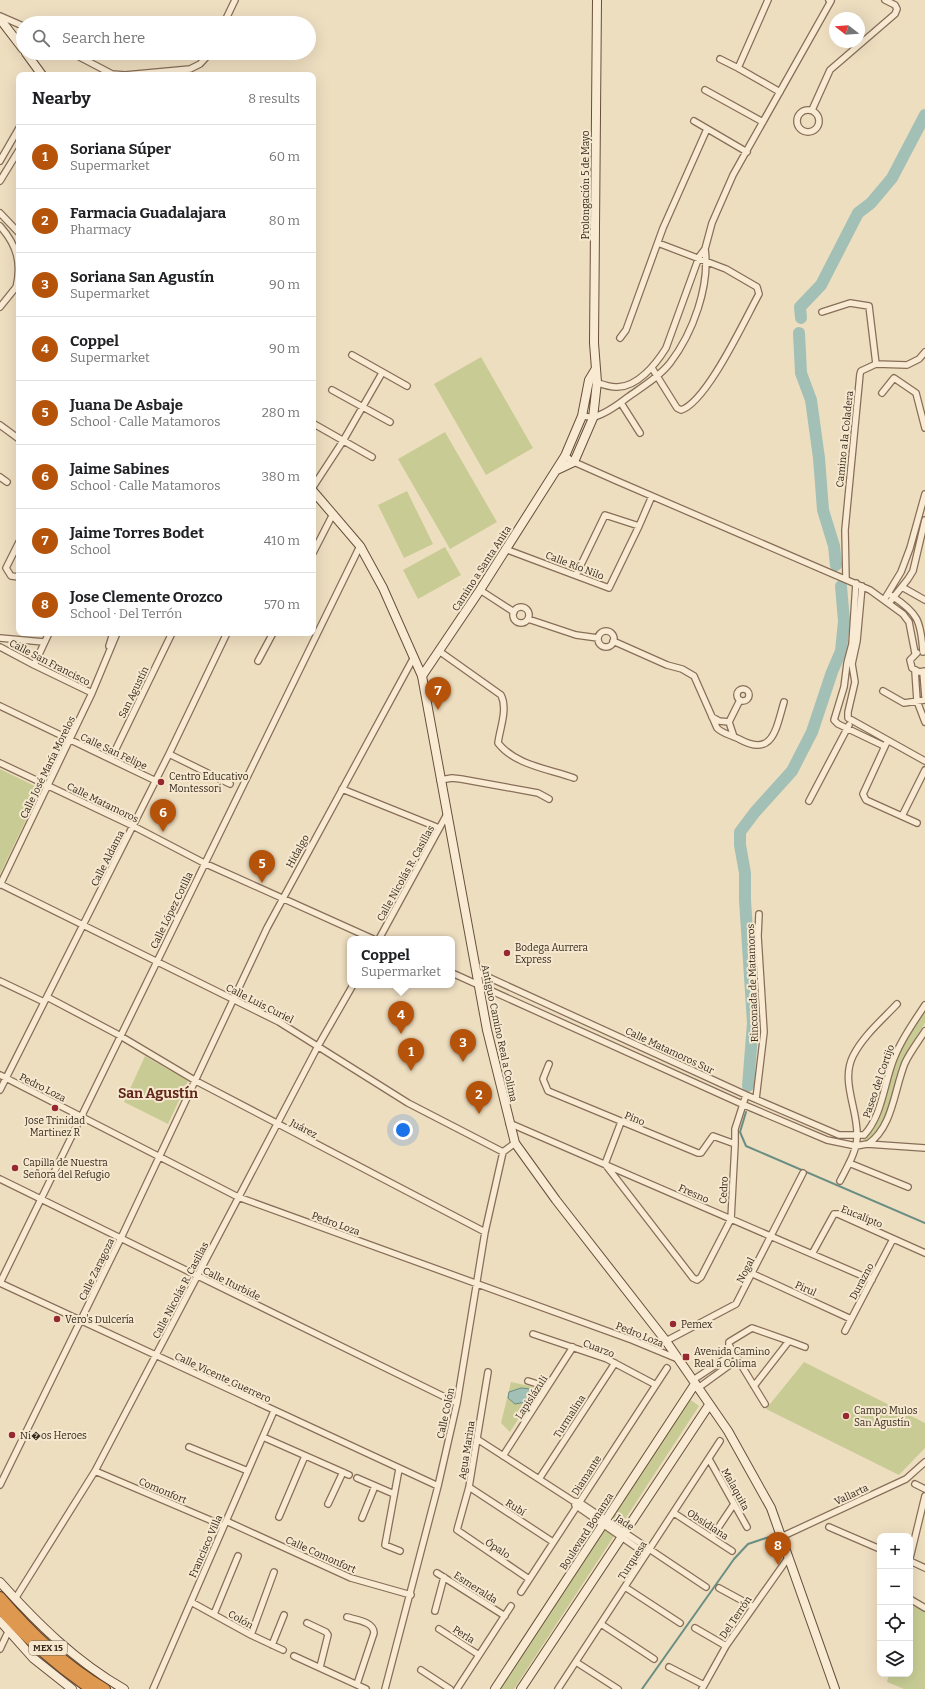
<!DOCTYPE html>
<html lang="en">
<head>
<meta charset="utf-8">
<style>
	:root { --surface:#fff; --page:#f6f6f6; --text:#202124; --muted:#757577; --line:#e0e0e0; --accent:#b45309 }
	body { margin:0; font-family:Bitter,serif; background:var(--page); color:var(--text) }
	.controls { position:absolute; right:12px; bottom:12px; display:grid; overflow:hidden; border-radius:8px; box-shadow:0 4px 16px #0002 }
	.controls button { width:36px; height:36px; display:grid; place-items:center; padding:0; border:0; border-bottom:1px solid var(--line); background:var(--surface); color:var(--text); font:20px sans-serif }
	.compass { position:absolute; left:829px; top:12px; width:36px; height:36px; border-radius:50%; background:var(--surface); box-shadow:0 4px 16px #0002; rotate:287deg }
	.you { position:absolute; left:403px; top:1130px; width:14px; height:14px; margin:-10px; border:3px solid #fff; border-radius:50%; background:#1a73e8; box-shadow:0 0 0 6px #1a73e833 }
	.badge { display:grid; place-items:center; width:26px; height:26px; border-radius:50%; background:var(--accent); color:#fff; font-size:13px; font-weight:700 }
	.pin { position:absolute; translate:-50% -33px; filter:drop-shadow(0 1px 2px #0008) }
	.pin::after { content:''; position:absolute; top:21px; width:14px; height:12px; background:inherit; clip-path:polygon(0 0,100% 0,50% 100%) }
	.popup { position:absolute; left:347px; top:936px; width:108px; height:52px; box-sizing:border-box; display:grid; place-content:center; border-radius:8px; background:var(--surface); filter:drop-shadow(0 1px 3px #0005); font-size:13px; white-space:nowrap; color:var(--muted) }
	.popup b { font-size:15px; color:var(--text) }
	.popup::after { content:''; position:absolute; left:50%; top:100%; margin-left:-8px; border:8px solid transparent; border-top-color:var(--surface) }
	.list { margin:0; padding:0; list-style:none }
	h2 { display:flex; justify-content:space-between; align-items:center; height:52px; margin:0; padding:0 16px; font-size:17px }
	h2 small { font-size:13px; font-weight:400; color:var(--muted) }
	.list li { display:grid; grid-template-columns:26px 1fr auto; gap:12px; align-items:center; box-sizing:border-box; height:64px; padding:0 16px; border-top:1px solid var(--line) }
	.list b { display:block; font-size:15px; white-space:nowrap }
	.list p { margin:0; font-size:13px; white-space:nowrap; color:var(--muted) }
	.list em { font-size:13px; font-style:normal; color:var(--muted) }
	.icon { flex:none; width:22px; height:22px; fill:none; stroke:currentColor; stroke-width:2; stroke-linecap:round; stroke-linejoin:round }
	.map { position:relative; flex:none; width:925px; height:1689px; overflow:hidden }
	.search { position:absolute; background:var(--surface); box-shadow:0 4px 16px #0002; left:16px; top:16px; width:300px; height:44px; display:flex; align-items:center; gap:10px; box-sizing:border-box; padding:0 14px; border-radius:22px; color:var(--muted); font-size:15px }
	.panel { position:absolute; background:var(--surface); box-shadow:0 4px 16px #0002; left:16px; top:72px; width:300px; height:564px; border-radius:8px }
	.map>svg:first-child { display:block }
</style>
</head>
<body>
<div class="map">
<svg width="925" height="1689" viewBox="0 0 925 1689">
	<rect width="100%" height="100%" fill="#eedec0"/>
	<path fill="#c8cc94" d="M 481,357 L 533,448 L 486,475 L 434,384 Z
		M 445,432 L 497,522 L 450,549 L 398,459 Z
		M 407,491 L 433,544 L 404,558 L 378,505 Z
		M 445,547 L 461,575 L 418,599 L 403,570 Z
		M 0,769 L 41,789 L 0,874 Z
		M 925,1011 L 925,1023 L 909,1048 L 899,1068 L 883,1126 L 869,1142 L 863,1140 C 886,1121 884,1092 895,1065 C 903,1045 913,1029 925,1011 Z
		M 145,1056 L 188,1081 L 168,1124 L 124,1102 Z
		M 804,1362 L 925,1423 L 925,1448 L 899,1475 L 766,1409 Z
		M 511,1382 L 538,1388 L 510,1432 L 501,1423 Z
		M 688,1398 L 699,1406 L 514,1689 L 497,1689 Z
		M 910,1605 L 925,1611 L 925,1689 L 904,1689 L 887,1682 L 889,1674 L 910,1674 Z"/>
	<path fill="#a3c0b6" stroke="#6a8e83" d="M 521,1388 L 530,1389 L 533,1395 L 526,1402 L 515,1404 L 508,1398 L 509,1392 Z"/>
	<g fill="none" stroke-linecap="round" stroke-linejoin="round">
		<path stroke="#6a8e83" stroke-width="2" d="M 748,1086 L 748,1090
			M 746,1112 L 740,1132 L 746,1146 L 925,1223
			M 642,1689 L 734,1559 L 748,1544 L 772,1536"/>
		<path stroke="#a3c0b6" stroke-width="12" d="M 801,318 L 800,307 L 821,285 L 858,213 L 871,203 L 892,178 L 925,115
			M 799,333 L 801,373 L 811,400 L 819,458 L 823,510 L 834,546 L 836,565
			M 748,1086 L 753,1023 L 745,900 L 745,873 L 740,845 L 740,832 L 755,812 L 792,771 L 812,732 L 832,672 L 841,651 L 844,621 L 841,586"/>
		<g stroke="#876e58" stroke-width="8">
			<path id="street" d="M 768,0 L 738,68 L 780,92
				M 0,16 L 23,26
				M 224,23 L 235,0
				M 72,53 L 112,74 L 125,75 L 190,69 L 200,64 L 210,53
				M 720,59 L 738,68
				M 705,90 L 763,122
				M797 121a11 11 0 1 1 22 0a11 11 0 1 1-22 0Z
				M 812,110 L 830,70 L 895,14 L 897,9 L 895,5 L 885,0
				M 694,121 L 747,152
				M 0,161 L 19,128
				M 0,181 L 19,150
				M 0,213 L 19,233
				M 0,226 C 17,245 22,263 16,288
				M 0,307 L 17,286
				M 822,312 L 850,303 L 869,306 L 876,364
				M 620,338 L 626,330 L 663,228 L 707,129
				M 352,355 L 407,386
				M 652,368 L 677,408 L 681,410 C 707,402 745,319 759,294 L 757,287 L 726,269 L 658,243
				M 595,382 C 601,384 609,387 616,387 C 637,388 656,364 666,348 L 699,257 L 705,249 L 712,223 L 733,175 L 831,1 L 829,0
				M 332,390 L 390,422
				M 882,393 L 894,378 L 916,393 L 925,428
				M 621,403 L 640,433
				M 582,416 C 586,416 591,418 594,417 C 605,414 619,404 628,397 C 642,387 659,377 670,363 C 693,333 710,286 705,249
				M 314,424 L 372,457
				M 0,425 L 19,439
				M 565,456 L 574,462 L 617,481 L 870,590 L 903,614 L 909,622 L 915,653
				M 0,477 L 7,482
				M 313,487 L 343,441 L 382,373
				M 19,542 L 6,568 L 11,576 L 19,577
				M 505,549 L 609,588 L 639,526 L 652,496
				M 313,553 L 333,514
				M 576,575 L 605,515 L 639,526
				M 846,579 L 845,530 L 860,374 L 861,371 L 876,364 L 907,365 L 919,359 L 925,352
				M 856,583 L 852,644 L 847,663 L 844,687 L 834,720 L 838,724 L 884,746
				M 862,586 L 857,641 L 852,664 L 855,682 L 848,712 L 848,718 L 925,761
				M 902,587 L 925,600
				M 480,590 L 514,612
				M 892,596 C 918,613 921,621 923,652
				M 884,600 L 901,572 L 910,548 L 925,494
				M 889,603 L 908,579 L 913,571 L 925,520
				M513 615a8 8 0 1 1 16 0a8 8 0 1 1-16 0Z
				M 528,619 L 576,635 L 598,638
				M598 639a8 8 0 1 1 16 0a8 8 0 1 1-16 0Z
				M 0,638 L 44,642
				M 613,641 L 667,665 L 682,669 L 694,676 L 717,728 C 723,734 731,735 739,739 C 773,758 776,729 784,702
				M 109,646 L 113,633
				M 0,647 L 34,665 L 92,693
				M 439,651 L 501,695 C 508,709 500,728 498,743 C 515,765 549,769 574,778
				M 917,653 L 910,660 L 912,668 L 919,672 L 925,671
				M 258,661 L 273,633
				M 34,665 L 49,633
				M 915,671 L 917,701 L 925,722
				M 923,672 L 925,697
				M737 695a6 6 0 1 1 12 0a6 6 0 1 1-12 0Z
				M 883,691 L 904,703 L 925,700
				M 0,706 L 156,781
				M 712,717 L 719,721 L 729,722 L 734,737
				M 729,722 L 740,700
				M 886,744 L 863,794 L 866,800 L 917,823
				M 169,754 L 230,784
				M 111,759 L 172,633
				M 0,763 L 133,826 L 204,863 L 373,939
				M 440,780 L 452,778 L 461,779 L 538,793 L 549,799
				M 342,789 L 439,828
				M 809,801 L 849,725
				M 902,816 L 925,770
				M 0,884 L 279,1022 L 408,1103 L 503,1152
				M 0,885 L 92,693 L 117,633
				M 379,939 L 446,816
				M 477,972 L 746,1095 L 839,1135 L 864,1135 C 883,1115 884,1081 895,1056 C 902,1038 914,1022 925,1005
				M 452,973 L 742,1104 L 827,1140 L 856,1146 L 867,1144 L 925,1148
				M 0,981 L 44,1002
				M 47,997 L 117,1034 L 196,1081 L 485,1232
				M 549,1064 L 543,1079 L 548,1091 L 698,1153 L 701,1153 L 713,1136 L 735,1144
				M 0,1075 L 238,1197 L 632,1340 L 678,1359
				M 0,1090 L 169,754 L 227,633
				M 756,1099 L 764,1032 L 758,936 L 759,914
				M 621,1122 L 605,1164 L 693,1278 L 697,1280 L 701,1277 L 731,1219 L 735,1144 L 735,1129 L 746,1095
				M 509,1123 L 872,1280
				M 868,1144 C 893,1127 894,1090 905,1063 C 910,1052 918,1042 925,1031
				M 849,1163 L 908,1187
				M 0,1179 L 457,1403
				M 840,1181 C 847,1167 856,1153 857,1138 C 859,1111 840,1082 853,1056 C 863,1036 882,1020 897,1004
				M 812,1254 L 834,1214 L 838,1214 L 925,1253
				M 753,1274 L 851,1319
				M 0,1283 L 360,546
				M 0,1283 L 438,1486
				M 845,1331 L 893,1239
				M 533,1334 L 607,1359 L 656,1385
				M 666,1341 L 736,1304 L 803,1173
				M 488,1372 L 469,1487 L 457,1530 L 529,1579
				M 693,1380 L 734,1353
				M 528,1381 L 547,1387
				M 754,1386 L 789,1341 L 805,1347
				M 698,1388 L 738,1359
				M 765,1404 L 729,1345 L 729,1342 L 752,1328 L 789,1341
				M 263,1437 L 349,1475
				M 477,1439 L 573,1501 L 579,1502 L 706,1587
				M 189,1447 L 248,1471
				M 503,1456 L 573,1347
				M 709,1459 L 747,1527
				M 399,1469 L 385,1545 L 400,1551
				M 95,1471 L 224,1526
				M 357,1478 L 394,1494
				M 539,1479 L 615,1363
				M 915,1484 L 925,1489
				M 0,1485 L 121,1238 L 267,928 L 414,657
				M 469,1487 L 553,1542
				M 328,1504 L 343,1472
				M 575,1505 L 646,1554
				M 674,1513 L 732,1551
				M 279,1517 L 305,1456
				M 362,1518 L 375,1486
				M 226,1521 L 351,1578 L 411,1595
				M 829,1527 L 880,1549
				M 712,1537 L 734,1504
				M 781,1537 L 906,1479 L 925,1462
				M 910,1558 L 925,1496
				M 910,1561 L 925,1568
				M 437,1573 L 505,1616
				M 625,1587 L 680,1623
				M 719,1588 L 752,1606
				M 521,1592 L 667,1368
				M 15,1599 L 95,1471 L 318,1046 L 353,985
				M 910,1599 L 925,1608
				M 191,1602 L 251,1635 L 283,1650
				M 435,1611 L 444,1577
				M 214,1614 L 238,1556
				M 347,1617 C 357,1620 374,1622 374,1633 L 357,1684
				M 307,1623 L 326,1632 L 328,1635 L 320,1667
				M 601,1624 L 654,1659
				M 695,1628 L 726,1646
				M 439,1629 L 479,1655
				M 251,1635 L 274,1572
				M 272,1645 L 284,1615
				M 0,1649 L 8,1632
				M 294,1656 L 366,1689
				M 576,1662 L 618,1689
				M 669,1667 L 704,1685
				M 421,1670 L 450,1689
				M 153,1689 L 274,1411
				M 385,1689 L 438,1486 L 457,1403 L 485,1232 L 503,1152 L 515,1143
				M 457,1689 L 511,1606
				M 558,1689 L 720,1441
				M 702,1689 L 726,1646 L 788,1558"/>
		</g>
		<g stroke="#684f3b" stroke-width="10">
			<path id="secondary" d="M 0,19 L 23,49
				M 26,53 L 42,75
				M 557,470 L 574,462 L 593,418 L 597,382 L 594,343 L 597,0
				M 313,491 L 360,546 L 383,588 L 422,676 L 487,1030 L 515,1143 L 556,1200 L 666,1341 L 728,1431 L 771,1508 L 835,1689
				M 422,676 L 480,590 L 565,456 L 582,416 L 589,380 L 595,370
				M 0,1582 C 37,1623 75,1661 124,1689
				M 0,1621 L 33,1658 L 72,1689
				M 495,1689 L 695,1384
				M 521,1689 L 709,1405"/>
		</g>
		<g stroke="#543d2c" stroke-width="12">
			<path id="highway" d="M 0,1597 C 32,1634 63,1664 105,1689
				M 0,1609 C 28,1641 56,1665 91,1689"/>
		</g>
		<use href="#street" stroke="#f9ebd3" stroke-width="5.5"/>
		<use href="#secondary" stroke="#f9ebd3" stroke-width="8"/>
		<use href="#highway" stroke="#de984f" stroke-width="10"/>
	</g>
	<g fill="#96282f" stroke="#f5e8cf" stroke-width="1.5">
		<circle cx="161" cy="782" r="4"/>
		<circle cx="507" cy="953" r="4"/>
		<circle cx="55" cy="1108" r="4"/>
		<circle cx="15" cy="1168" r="4"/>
		<circle cx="57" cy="1319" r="4"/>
		<circle cx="673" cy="1324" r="4"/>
		<rect x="682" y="1353" width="8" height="8" rx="2"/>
		<circle cx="846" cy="1416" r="4"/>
		<circle cx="12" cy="1435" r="4"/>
	</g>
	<g text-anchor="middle" stroke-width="4" stroke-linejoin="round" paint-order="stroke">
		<rect fill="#f5e8cf" stroke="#6f6252" stroke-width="1" x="29" y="1641" width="38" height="14" rx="3"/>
		<g font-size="9" font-weight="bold" fill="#36281c">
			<text x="48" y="1651">MEX 15</text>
		</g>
		<g font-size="10" fill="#36281c" stroke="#f5e8cf">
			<text transform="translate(585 185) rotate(-90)" y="4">Prolongación 5 de Mayo</text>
			<text transform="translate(844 439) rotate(-84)" y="4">Camino a la Coladera</text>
			<text transform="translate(575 565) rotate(21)" y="4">Calle Río Nilo</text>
			<text transform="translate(481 568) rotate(-57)" y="4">Camino a Santa Anita</text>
			<text transform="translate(50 662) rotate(27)" y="4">Calle San Francisco</text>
			<text transform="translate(133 692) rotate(-64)" y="4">San Agustín</text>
			<text transform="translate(114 751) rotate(25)" y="4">Calle San Felipe</text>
			<text transform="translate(47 767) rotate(-64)" y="4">Calle José María Morelos</text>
			<text transform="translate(103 802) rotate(26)" y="4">Calle Matamoros</text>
			<text transform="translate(297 851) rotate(-61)" y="4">Hidalgo</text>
			<text transform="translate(107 858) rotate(-63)" y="4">Calle Aldama</text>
			<text transform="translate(405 873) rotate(-61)" y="4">Calle Nicolás R. Casillas</text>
			<text transform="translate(171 910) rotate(-64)" y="4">Calle López Cotilla</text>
			<text transform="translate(752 983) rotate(-92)" y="4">Rinconada de Matamoros</text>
			<text transform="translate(260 1003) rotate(27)" y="4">Calle Luis Curiel</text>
			<text transform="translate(500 1033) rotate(78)" y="4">Antiguo Camino Real a Colima</text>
			<text transform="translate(670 1050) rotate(25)" y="4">Calle Matamoros Sur</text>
			<text transform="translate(878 1081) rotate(-71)" y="4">Paseo del Cortijo</text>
			<text transform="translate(43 1087) rotate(27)" y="4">Pedro Loza</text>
			<text transform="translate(635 1118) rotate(22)" y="4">Pino</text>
			<text transform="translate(304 1128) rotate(28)" y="4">Juárez</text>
			<text transform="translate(723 1190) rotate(-87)" y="4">Cedro</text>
			<text transform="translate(694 1193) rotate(24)" y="4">Fresno</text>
			<text transform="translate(862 1216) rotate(22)" y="4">Eucalipto</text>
			<text transform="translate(336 1223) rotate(20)" y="4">Pedro Loza</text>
			<text transform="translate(96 1269) rotate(-64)" y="4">Calle Zaragoza</text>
			<text transform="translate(745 1270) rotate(-63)" y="4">Nogal</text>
			<text transform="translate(861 1281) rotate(-62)" y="4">Durazno</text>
			<text transform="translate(232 1283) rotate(26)" y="4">Calle Iturbide</text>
			<text transform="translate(806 1288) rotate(25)" y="4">Pirul</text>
			<text transform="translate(180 1290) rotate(-62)" y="4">Calle Nicolás R. Casillas</text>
			<text transform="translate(640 1334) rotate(22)" y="4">Pedro Loza</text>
			<text transform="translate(599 1348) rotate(21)" y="4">Cuarzo</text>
			<text transform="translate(223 1377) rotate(25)" y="4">Calle Vicente Guerrero</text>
			<text transform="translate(531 1397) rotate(-57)" y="4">Lapislázuli</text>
			<text transform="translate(445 1413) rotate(-78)" y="4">Calle Colón</text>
			<text transform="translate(569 1416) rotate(-57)" y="4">Turmalina</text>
			<text transform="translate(466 1450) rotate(-81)" y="4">Agua Marina</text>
			<text transform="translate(586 1475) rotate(-57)" y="4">Diamante</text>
			<text transform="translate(736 1489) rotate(61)" y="4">Malaquita</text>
			<text transform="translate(163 1490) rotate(23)" y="4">Comonfort</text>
			<text transform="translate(851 1494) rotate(-25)" y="4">Vallarta</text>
			<text transform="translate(516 1507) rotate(33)" y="4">Rubí</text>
			<text transform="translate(625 1522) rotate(34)" y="4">Jade</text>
			<text transform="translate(708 1524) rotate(33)" y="4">Obsidiana</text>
			<text transform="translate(586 1531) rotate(-57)" y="4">Boulevard Bonanza</text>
			<text transform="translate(205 1546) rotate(-66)" y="4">Francisco Villa</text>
			<text transform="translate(498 1548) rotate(33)" y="4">Ópalo</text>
			<text transform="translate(321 1554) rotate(24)" y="4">Calle Comonfort</text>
			<text transform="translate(632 1560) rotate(-57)" y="4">Turquesa</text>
			<text transform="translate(476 1587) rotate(33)" y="4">Esmeralda</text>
			<text transform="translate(735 1617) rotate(-56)" y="4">Del Terrón</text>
			<text transform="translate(241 1619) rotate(29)" y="4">Colón</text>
			<text transform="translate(464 1634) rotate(33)" y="4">Perla</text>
		</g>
		<g font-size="10" fill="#36281c" stroke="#f5e8cf" text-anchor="start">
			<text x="169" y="780">Centro Educativo<tspan x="169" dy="12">Montessori</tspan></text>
			<text x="515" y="951">Bodega Aurrera<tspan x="515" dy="12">Express</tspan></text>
			<text x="55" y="1124" text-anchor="middle">Jose Trinidad<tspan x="55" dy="12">Martinez R</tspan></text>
			<text x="23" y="1166">Capilla de Nuestra<tspan x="23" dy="12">Señora del Refugio</tspan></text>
			<text x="65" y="1323">Vero's Dulcería</text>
			<text x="681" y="1328">Pemex</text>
			<text x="694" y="1355">Avenida Camino<tspan x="694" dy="12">Real a Colima</tspan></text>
			<text x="854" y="1414">Campo Mulos<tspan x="854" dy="12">San Agustín</tspan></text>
			<text x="20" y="1439">Ni�os Heroes</text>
		</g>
		<g font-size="14" font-weight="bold" fill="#63271c" stroke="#f5e8cf">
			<text x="158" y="1098">San Agustín</text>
		</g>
	</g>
</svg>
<div class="controls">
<button>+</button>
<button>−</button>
<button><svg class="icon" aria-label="locate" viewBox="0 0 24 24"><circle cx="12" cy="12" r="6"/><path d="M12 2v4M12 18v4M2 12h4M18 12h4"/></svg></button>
<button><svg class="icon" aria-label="layers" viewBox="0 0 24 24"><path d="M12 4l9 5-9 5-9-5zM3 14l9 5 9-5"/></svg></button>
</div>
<svg class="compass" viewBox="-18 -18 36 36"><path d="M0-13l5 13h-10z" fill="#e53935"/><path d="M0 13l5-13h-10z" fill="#757577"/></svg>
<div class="you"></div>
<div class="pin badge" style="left:411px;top:1071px">1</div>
<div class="pin badge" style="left:479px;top:1114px">2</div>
<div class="pin badge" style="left:463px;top:1062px">3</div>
<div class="pin badge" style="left:401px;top:1034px">4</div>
<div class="popup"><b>Coppel</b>Supermarket</div>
<div class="pin badge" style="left:262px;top:883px">5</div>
<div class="pin badge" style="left:163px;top:832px">6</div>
<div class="pin badge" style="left:438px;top:710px">7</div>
<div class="pin badge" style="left:778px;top:1565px">8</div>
<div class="search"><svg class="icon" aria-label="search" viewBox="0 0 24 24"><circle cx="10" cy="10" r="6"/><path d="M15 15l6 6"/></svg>Search here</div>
<section class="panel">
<h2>Nearby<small>8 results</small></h2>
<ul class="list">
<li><span class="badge">1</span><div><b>Soriana Súper</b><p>Supermarket</p></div><em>60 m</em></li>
<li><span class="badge">2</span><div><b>Farmacia Guadalajara</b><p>Pharmacy</p></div><em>80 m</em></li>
<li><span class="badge">3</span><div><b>Soriana San Agustín</b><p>Supermarket</p></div><em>90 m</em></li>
<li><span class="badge">4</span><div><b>Coppel</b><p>Supermarket</p></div><em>90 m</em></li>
<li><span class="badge">5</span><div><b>Juana De Asbaje</b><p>School · Calle Matamoros</p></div><em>280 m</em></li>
<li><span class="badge">6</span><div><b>Jaime Sabines</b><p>School · Calle Matamoros</p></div><em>380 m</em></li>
<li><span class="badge">7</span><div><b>Jaime Torres Bodet</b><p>School</p></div><em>410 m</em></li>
<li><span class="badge">8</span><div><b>Jose Clemente Orozco</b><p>School · Del Terrón</p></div><em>570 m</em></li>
</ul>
</section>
</div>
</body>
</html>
